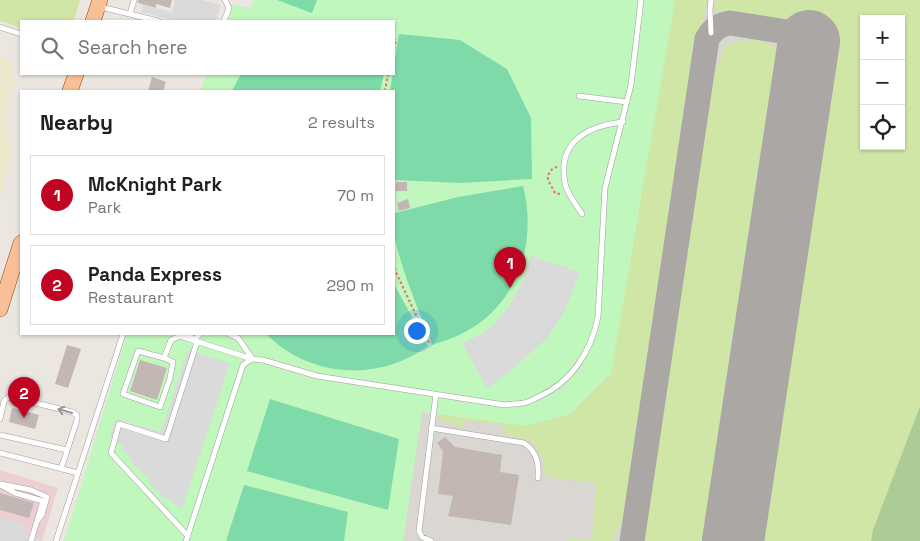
<!DOCTYPE html>
<html lang="en">
<head>
<meta charset="utf-8">
<style>
	:root { --surface:#fff; --page:#f6f6f6; --text:#202124; --muted:#757577; --line:#e0e0e0; --accent:#c00523 }
	body { margin:0; font-family:"Space Grotesk",sans-serif; background:var(--page); color:var(--text) }
	.controls { position:absolute; right:15px; top:15px; display:grid; overflow:hidden; border-radius:0px; box-shadow:0 1px 4px #0004 }
	.controls button { width:45px; height:45px; display:grid; place-items:center; padding:0; border:0; border-bottom:1px solid var(--line); background:var(--surface); color:var(--text); font:25px sans-serif }
	.you { position:absolute; left:416px; top:330px; width:18px; height:18px; margin:-12px; border:4px solid #fff; border-radius:50%; background:#1a73e8; box-shadow:0 0 0 8px #1a73e833 }
	.badge { display:grid; place-items:center; width:32px; height:32px; border-radius:50%; background:var(--accent); color:#fff; font-size:16px; font-weight:700 }
	.pin { position:absolute; translate:-50% -41px; filter:drop-shadow(0 1px 2px #0008) }
	.pin::after { content:''; position:absolute; top:26px; width:18px; height:15px; background:inherit; clip-path:polygon(0 0,100% 0,50% 100%) }
	.list { margin:0; padding:0; list-style:none }
	h2 { display:flex; justify-content:space-between; align-items:center; height:65px; margin:0; padding:0 20px; font-size:21px }
	h2 small { font-size:16px; font-weight:400; color:var(--muted) }
	.list li { display:grid; grid-template-columns:32px 1fr auto; gap:15px; align-items:center; box-sizing:border-box; height:80px; margin:0 10px 10px; padding:0 10px; border:1px solid var(--line); border-radius:0px }
	.list b { display:block; font-size:19px; white-space:nowrap }
	.list p { margin:0; font-size:16px; white-space:nowrap; color:var(--muted) }
	.list em { font-size:16px; font-style:normal; color:var(--muted) }
	.icon { flex:none; width:28px; height:28px; fill:none; stroke:currentColor; stroke-width:2; stroke-linecap:round; stroke-linejoin:round }
	.map { position:relative; flex:none; width:920px; height:541px; overflow:hidden }
	.search { position:absolute; background:var(--surface); box-shadow:0 1px 4px #0004; left:20px; top:20px; width:375px; height:55px; display:flex; align-items:center; gap:12px; box-sizing:border-box; padding:0 18px; border-radius:0px; color:var(--muted); font-size:19px }
	.panel { position:absolute; background:var(--surface); box-shadow:0 1px 4px #0004; left:20px; top:90px; width:375px; height:245px; border-radius:0px }
	.map>svg:first-child { display:block }
</style>
</head>
<body>
<div class="map">
<svg width="920" height="541" viewBox="0 0 920 541">
	<rect width="100%" height="100%" fill="#ece6e0"/>
	<path fill="#edced2" d="M 0,470 L 58,488 L 42,541 L 0,541 Z"/>
	<path fill="#dad6d2" fill-rule="evenodd" d="M 675,0 L 920,0 L 920,406 L 873,530 L 871,541 L 403,541 L 421,412 L 526,426 ZM 864,19 L 901,19 L 901,146 L 864,146 Z"/>
	<path fill="#ebe8cb" d="M 0,57 L 11,62 L 16,81 L 9,100 L 7,132 L 12,155 L 0,197 Z"/>
	<path fill="#d0e6a6" fill-rule="evenodd" d="M 0,0 L 80,0 L 74,21 L 21,21 L 21,28 L 0,21 Z
		M 646,0 L 707,0 L 690,94 L 629,506 L 613,541 L 569,541 L 568,538 L 592,540 L 596,483 L 545,477 L 543,461 L 532,441 L 504,434 L 504,425 L 464,420 L 463,428 L 440,420 L 440,411 Z
		M 715,0 L 920,0 L 920,406 L 873,530 L 871,541 L 754,541 L 831,30 L 713,11 ZM 864,19 L 901,19 L 901,146 L 864,146 Z
		M 757,39 L 785,52 L 712,541 L 640,541 L 708,84 L 727,44 Z"/>
	<path fill="#adcb95" d="M 920,406 L 920,541 L 871,541 L 873,530 Z"/>
	<path fill="#c0f7bc" d="M 254,0 L 675,0 L 611,374 L 570,414 L 526,426 L 422,412 L 403,541 L 64,541 L 127,334 L 394,334 L 394,91 L 201,91 L 206,74 L 394,74 L 394,21 L 222,21 L 228,4 L 251,8 Z"/>
	<path fill="#7edaa8" d="M 277,0 L 317,0 L 312,13 Z
		M 399,34 L 460,40 L 507,69 L 531,118 L 532,179 L 461,183 L 394,180 L 394,91 L 390,91 Z
		M 241,74 L 384,74 L 380,91 L 232,91 Z
		M 523,186 C 536,236 522,293 478,324 C 464,334 448,340 432,345 C 423,320 385,235 395,213 L 458,197 Z
		M 394,284 L 428,346 C 386,377 328,379 284,349 C 278,345 272,339 266,334 L 394,334 Z
		M 270,399 L 399,439 L 388,510 L 247,471 Z
		M 244,485 L 348,512 L 344,541 L 226,541 Z"/>
	<path fill="#dadada" d="M 175,0 L 202,0 L 221,5 L 216,21 L 177,21 L 141,12 L 143,5 L 172,12 Z
		M 531,256 L 580,272 L 564,312 L 547,338 L 506,375 L 487,388 L 462,343 L 482,334 L 495,324 L 509,306 L 524,279 Z
		M 188,350 L 230,363 L 182,509 L 167,498 L 160,496 L 161,492 L 153,489 L 147,476 L 141,474 L 142,470 L 135,467 L 128,454 L 121,451 L 123,447 L 110,435 L 116,419 L 161,432 Z
		M 0,517 L 28,526 L 26,533 L 42,541 L 0,541 Z"/>
	<g fill="none" stroke-linecap="round" stroke-linejoin="round">
		<path stroke="#aaa7a4" stroke-width="25" d="M 632,541 L 707,39 C 713,29 718,25 730,23 L 787,32 L 809,41"/>
		<path stroke="#aaa7a4" stroke-width="62" d="M 733,541 L 809,41"/>
	</g>
	<path fill="#c3b7b4" d="M 138,0 L 172,0 L 170,8 L 156,4 L 156,8 L 138,3 Z
		M 152,77 L 166,82 L 163,91 L 148,91 Z
		M 396,182 L 407,182 L 407,191 L 395,191 Z
		M 408,199 L 410,208 L 399,211 L 397,203 Z
		M 67,345 L 81,349 L 68,388 L 55,384 Z
		M 140,360 L 167,368 L 157,400 L 130,391 Z
		M 12,408 L 39,415 L 35,429 L 9,422 Z
		M 445,437 L 455,447 L 502,455 L 500,472 L 519,475 L 511,525 L 448,516 L 453,496 L 438,494 L 443,451 L 437,443 Z
		M 0,493 L 34,503 L 29,518 L 0,510 Z"/>
	<g fill="none" stroke-linecap="round" stroke-linejoin="round">
		<g stroke="#9e9e9e" stroke-width="6">
			<path id="lane" d="M 101,7 L 158,21
				M 130,14 L 134,0
				M 224,21 L 229,8 L 225,0
				M 0,27 L 21,34
				M 711,33 L 710,10 L 711,0
				M 579,96 L 627,102
				M 582,214 C 576,204 567,194 565,183 C 557,141 588,126 623,122
				M 188,334 L 194,340 L 200,334
				M 229,334 L 238,338 L 252,358
				M 164,358 L 138,351 L 123,394 L 160,407 L 170,378 L 173,362 L 164,358 L 171,340 L 180,336 L 252,359
				M 0,419 L 4,401 L 7,398 L 11,397 L 72,412 L 77,415 L 77,420 L 61,469
				M 431,428 L 524,443 C 537,452 539,463 538,478
				M 0,435 L 67,450
				M 0,453 L 78,473
				M 1,484 L 31,490 L 47,497 L 42,515 L 38,520
				M 0,485 L 15,493 L 43,501 L 31,541
				M 188,536 L 111,453 L 119,424 L 166,439 L 197,342
				M 56,541 L 123,334
				M 186,541 L 243,365 L 252,359 L 263,360 L 317,376 L 505,405 C 511,404 518,404 524,403 C 529,402 534,399 538,397 C 571,383 591,352 598,317 L 605,188 L 631,85 L 641,0
				M 431,541 L 422,537 L 419,531 L 436,394"/>
		</g>
		<g stroke="#8d4a04" stroke-width="16">
			<path id="primary" d="M 93,21 L 100,0
				M 70,91 L 76,74
				M 0,309 L 21,243"/>
		</g>
		<path stroke="#f6676f" stroke-width="2" stroke-dasharray="2.5 2.5" stroke-linecap="butt" d="M 394,49 L 396,39
			M 385,91 L 388,74
			M 557,167 L 553,168 L 548,175 L 548,180 L 555,193 L 560,194
			M 394,268 L 430,345"/>
		<use href="#lane" stroke="#fff" stroke-width="5"/>
		<use href="#primary" stroke="#f9c098" stroke-width="15"/>
	</g>
	<defs><path id="oneway-shaft" d="M-6 0H5M1.5-3L5.5 0L1.5 3" fill="none" stroke-width="1.6" stroke-linecap="round" stroke-linejoin="round" transform="scale(1.25)"/></defs>
	<use stroke="#989898" href="#oneway-shaft" transform="translate(65 411) rotate(-164)"/>
</svg>
<div class="controls">
<button>+</button>
<button>−</button>
<button><svg class="icon" aria-label="locate" viewBox="0 0 24 24"><circle cx="12" cy="12" r="6"/><path d="M12 2v4M12 18v4M2 12h4M18 12h4"/></svg></button>
</div>
<div class="you"></div>
<div class="pin badge" style="left:510px;top:288px">1</div>
<div class="pin badge" style="left:24px;top:418px">2</div>
<div class="search"><svg class="icon" aria-label="search" viewBox="0 0 24 24"><circle cx="10" cy="10" r="6"/><path d="M15 15l6 6"/></svg>Search here</div>
<section class="panel">
<h2>Nearby<small>2 results</small></h2>
<ul class="list">
<li><span class="badge">1</span><div><b>McKnight Park</b><p>Park</p></div><em>70 m</em></li>
<li><span class="badge">2</span><div><b>Panda Express</b><p>Restaurant</p></div><em>290 m</em></li>
</ul>
</section>
</div>
</body>
</html>
